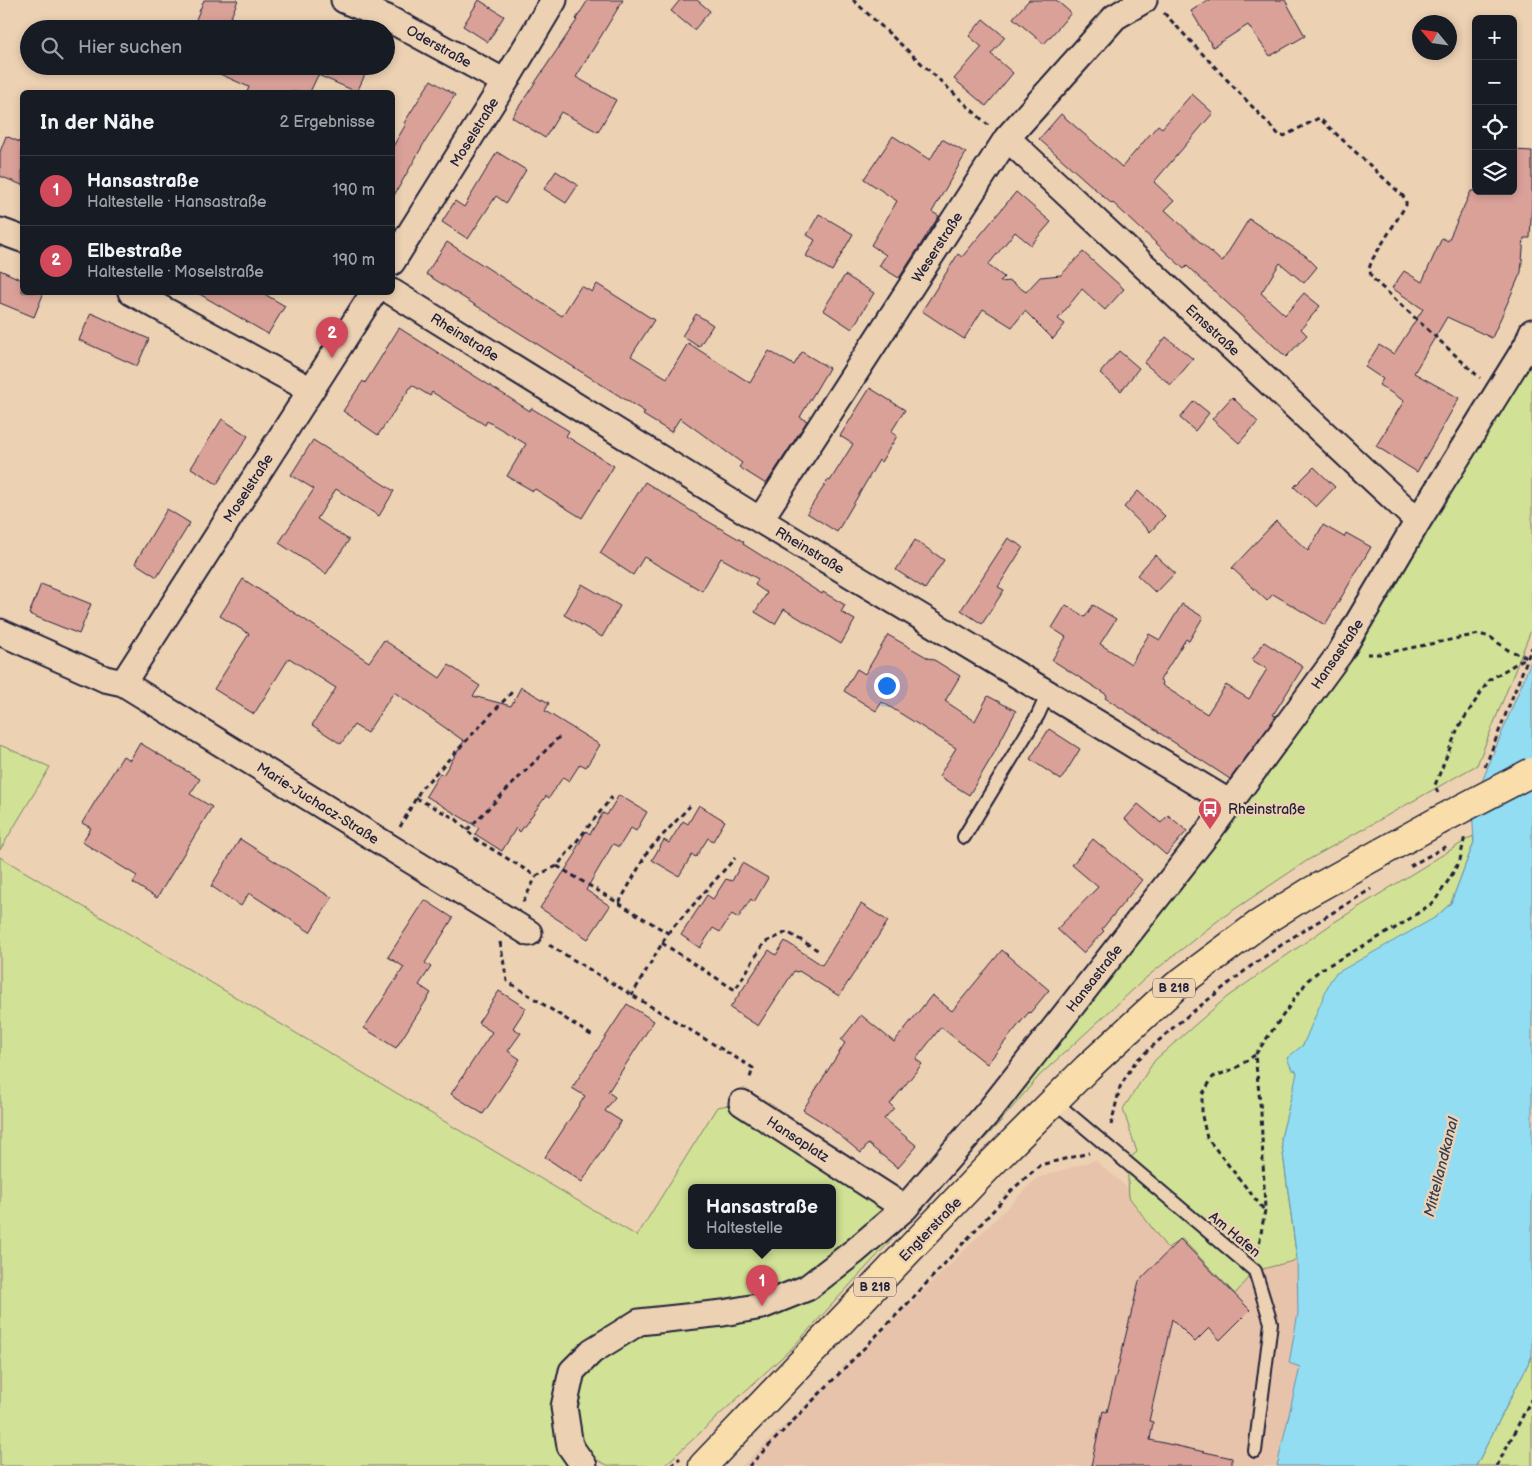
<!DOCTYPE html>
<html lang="de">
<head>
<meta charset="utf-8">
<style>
	:root { --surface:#171b24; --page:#242831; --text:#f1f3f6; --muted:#9ea1a6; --line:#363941; --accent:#d1495b }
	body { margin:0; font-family:"Balsamiq Sans",sans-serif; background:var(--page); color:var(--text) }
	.controls { position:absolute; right:15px; top:15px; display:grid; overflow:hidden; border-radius:8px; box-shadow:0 2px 8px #0003 }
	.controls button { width:45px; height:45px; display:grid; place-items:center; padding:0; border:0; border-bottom:1px solid var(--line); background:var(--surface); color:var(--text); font:25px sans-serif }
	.compass { position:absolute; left:1412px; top:15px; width:45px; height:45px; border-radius:50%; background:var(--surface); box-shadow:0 2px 8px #0003; rotate:299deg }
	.you { position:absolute; left:886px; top:685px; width:18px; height:18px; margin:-12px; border:4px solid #fff; border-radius:50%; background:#1a73e8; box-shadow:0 0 0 8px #1a73e833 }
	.badge { display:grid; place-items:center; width:32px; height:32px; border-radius:50%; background:var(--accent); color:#fff; font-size:16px; font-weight:700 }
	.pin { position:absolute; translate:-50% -41px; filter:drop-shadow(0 1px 2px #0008) }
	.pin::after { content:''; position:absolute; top:26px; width:18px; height:15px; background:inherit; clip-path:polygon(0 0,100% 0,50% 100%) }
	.popup { position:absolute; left:688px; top:1184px; width:148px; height:65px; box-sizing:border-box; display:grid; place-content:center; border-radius:8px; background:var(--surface); filter:drop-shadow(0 1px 4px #0005); font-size:16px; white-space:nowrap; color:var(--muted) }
	.popup b { font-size:19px; color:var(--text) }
	.popup::after { content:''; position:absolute; left:50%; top:100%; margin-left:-10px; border:10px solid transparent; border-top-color:var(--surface) }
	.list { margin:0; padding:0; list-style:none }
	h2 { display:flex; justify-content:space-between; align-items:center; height:65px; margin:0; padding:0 20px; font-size:21px }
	h2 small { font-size:16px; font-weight:400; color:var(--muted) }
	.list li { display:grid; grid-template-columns:32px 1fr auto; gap:15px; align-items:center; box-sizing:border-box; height:70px; padding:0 20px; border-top:1px solid var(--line) }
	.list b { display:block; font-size:19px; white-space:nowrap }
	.list p { margin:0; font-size:16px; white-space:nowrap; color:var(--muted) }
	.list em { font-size:16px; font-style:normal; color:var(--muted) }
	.icon { flex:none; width:28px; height:28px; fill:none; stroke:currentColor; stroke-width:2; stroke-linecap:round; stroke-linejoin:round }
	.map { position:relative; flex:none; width:1532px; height:1466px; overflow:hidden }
	.search { position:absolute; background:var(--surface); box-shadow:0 2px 8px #0003; left:20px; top:20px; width:375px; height:55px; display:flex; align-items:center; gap:12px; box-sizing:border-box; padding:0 18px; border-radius:28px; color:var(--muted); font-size:19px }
	.panel { position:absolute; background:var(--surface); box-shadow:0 2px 8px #0003; left:20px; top:90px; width:375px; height:205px; border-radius:8px }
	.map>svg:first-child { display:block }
</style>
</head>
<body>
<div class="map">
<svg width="1532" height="1466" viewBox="0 0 1532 1466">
	<rect width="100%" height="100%" fill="#ecd1b3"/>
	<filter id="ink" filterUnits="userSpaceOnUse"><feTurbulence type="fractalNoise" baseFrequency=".02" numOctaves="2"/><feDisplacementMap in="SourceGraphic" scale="10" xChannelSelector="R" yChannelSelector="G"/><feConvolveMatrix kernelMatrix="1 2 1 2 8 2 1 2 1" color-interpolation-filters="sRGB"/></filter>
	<g filter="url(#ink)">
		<path fill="#e7c3ab" d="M 1095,1160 L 1129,1189 L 1129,1197 L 1167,1247 L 1182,1239 L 1235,1293 L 1255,1271 L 1297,1260 L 1298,1313 L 1289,1363 L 1300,1367 L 1277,1466 L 742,1466 L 901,1313 L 1037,1178 Z"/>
		<path fill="#d1e195" stroke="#7a8268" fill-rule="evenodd" d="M 1532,361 L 1532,628 L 1477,765 L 1308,860 L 1220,919 L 1148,976 L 1039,1076 L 999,1123 L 792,1348 L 664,1466 L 609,1466 L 570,1446 L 572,1466 L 0,1466 L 0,857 L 637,1236 L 717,1107 L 742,1103 L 905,1208 L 1426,529 ZM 692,1187 L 832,1187 L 832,1245 L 692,1245 Z
			M 0,745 L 50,767 L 0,850 Z
			M 1473,836 L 1474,842 L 1451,903 L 1305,1041 L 1301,1048 L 1295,1070 L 1297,1073 L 1296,1081 L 1281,1138 L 1297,1260 L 1255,1271 L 1235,1294 L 1182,1239 L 1167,1248 L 1129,1197 L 1127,1160 L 1137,1152 L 1123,1109 L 1155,1060 L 1227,997 L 1333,923 Z
			M 1532,1356 L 1532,1466 L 1476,1466 Z"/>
		<path fill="#92ddf2" stroke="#6592a9" d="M 1532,659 L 1532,1356 L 1476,1466 L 1277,1466 L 1300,1367 L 1289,1363 L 1298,1313 L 1297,1260 L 1281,1138 L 1297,1073 L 1295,1070 L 1292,1070 L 1287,1058 L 1303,1045 L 1330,981 L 1335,974 L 1436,917 L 1451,903 L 1474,842 L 1472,806 Z"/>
		<path fill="#daa199" stroke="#22223b" d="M 204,0 L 238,0 L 226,29 L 192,29 Z
			M 479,0 L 504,16 L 488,42 L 463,26 Z
			M 588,0 L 623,0 L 576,77 L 616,100 L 598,132 L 561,112 L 545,138 L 512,117 L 577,20 L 576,19 Z
			M 680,0 L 697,0 L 710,11 L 694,30 L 671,11 Z
			M 1029,0 L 1056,0 L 1071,13 L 1044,44 L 1013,18 Z
			M 1208,0 L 1285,0 L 1305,36 L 1270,56 L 1248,25 L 1213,47 L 1191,11 Z
			M 983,19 L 1005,37 L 991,54 L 1013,73 L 986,106 L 954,79 L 982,47 L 969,36 Z
			M 202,66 L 369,66 L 357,92 L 318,75 L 310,92 L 247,92 L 249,87 Z
			M 431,80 L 455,95 L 423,145 L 392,199 L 392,148 L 406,124 L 404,123 Z
			M 1192,94 L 1213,113 L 1154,182 L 1174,201 L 1165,210 L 1222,262 L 1249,219 L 1306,256 L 1317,267 L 1304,283 L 1280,263 L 1261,293 L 1285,315 L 1304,293 L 1320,306 L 1301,329 L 1307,335 L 1286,357 L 1187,266 L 1184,269 L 1113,203 L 1112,204 L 1039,139 L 1061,114 L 1122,167 L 1158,125 L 1162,128 Z
			M 6,136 L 22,143 L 22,185 L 0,176 L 0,152 Z
			M 893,136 L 930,160 L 942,139 L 966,153 L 932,212 L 939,216 L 899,278 L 879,266 L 886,255 L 871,245 L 897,201 L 864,179 Z
			M 1513,150 L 1532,151 L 1532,201 L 1530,238 L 1524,238 L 1521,272 L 1492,338 L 1447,317 L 1414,373 L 1459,398 L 1417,472 L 1376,446 L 1404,401 L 1379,385 L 1383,379 L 1365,367 L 1379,345 L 1394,354 L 1423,309 L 1392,288 L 1404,271 L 1422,282 L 1442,238 L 1448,241 L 1471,191 L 1513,191 Z
			M 497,152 L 526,170 L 506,203 L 496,196 L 468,239 L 442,222 L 455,201 L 464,207 Z
			M 556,171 L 578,185 L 566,203 L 544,189 Z
			M 1016,192 L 1051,222 L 1031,245 L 1015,232 L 988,265 L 1004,277 L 1000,282 L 1010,281 L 1026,292 L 1040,277 L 1061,275 L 1083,252 L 1124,289 L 1105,310 L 1082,289 L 1058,319 L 1065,324 L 1053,339 L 1025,311 L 1012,327 L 983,309 L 964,339 L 922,311 L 958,254 L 962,257 Z
			M 819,214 L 853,234 L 832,271 L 806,256 L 815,240 L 807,235 Z
			M 447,242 L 562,316 L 581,286 L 592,292 L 597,284 L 654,320 L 631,356 L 667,378 L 688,343 L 750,383 L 769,351 L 794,365 L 802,352 L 829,368 L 800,417 L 807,421 L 766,484 L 739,467 L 742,463 L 680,418 L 671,432 L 643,415 L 645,412 L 426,274 Z
			M 0,270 L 22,280 L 22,292 L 44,292 L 34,317 L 0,303 Z
			M 845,275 L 874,293 L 852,329 L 823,310 Z
			M 196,292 L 261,292 L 285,306 L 268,334 Z
			M 91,313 L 149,339 L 137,366 L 79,340 Z
			M 696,314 L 713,325 L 699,347 L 682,336 Z
			M 399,328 L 530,411 L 531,408 L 569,431 L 566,436 L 614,466 L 582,518 L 535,489 L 533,491 L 507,476 L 526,444 L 487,421 L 485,425 L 432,392 L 430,396 L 412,385 L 378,435 L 343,411 L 363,381 L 365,383 Z
			M 1166,337 L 1193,359 L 1171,385 L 1144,363 Z
			M 1119,351 L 1139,368 L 1121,391 L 1100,373 Z
			M 870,388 L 905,410 L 891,432 L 897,436 L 881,462 L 879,460 L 837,532 L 807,513 L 828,480 L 830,481 L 853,444 L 840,436 Z
			M 1232,397 L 1258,422 L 1239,443 L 1212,419 Z
			M 1194,401 L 1209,413 L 1195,431 L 1180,418 Z
			M 222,419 L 248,436 L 217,484 L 191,468 Z
			M 313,440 L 394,491 L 379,516 L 336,489 L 317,519 L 349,540 L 326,574 L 279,543 L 314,489 L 291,475 Z
			M 1314,467 L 1335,487 L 1316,507 L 1294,487 Z
			M 645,482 L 704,519 L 744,542 L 743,544 L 822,594 L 823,592 L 845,605 L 841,612 L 855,620 L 841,644 L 784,609 L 775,624 L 755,612 L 767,593 L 755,585 L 758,579 L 721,558 L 702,591 L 644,557 L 633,575 L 600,553 Z
			M 1138,491 L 1165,516 L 1150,532 L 1124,507 Z
			M 167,509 L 190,523 L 157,577 L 135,563 Z
			M 1276,521 L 1308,551 L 1323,525 L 1344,537 L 1346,533 L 1371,547 L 1325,625 L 1273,594 L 1267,601 L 1232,568 Z
			M 1008,538 L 1023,547 L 998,587 L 1004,590 L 982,624 L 961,610 Z
			M 915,540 L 944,560 L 925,589 L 896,570 Z
			M 1155,555 L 1175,573 L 1156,593 L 1137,575 Z
			M 243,579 L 369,662 L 384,640 L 440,678 L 449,665 L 480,686 L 473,696 L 511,706 L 521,687 L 549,703 L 545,711 L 600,745 L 586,767 L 580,764 L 569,781 L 563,777 L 549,798 L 546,796 L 520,832 L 516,828 L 502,851 L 475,834 L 479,828 L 426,796 L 440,773 L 443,775 L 464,741 L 394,692 L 367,733 L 354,725 L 341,744 L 312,725 L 336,688 L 289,658 L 254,714 L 214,689 L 249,634 L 220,616 Z
			M 41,584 L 91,604 L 79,634 L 29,614 Z
			M 582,584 L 620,606 L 602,637 L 564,615 Z
			M 1182,604 L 1203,617 L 1189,641 L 1186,639 L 1160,680 L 1163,682 L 1162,685 L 1207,714 L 1226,685 L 1249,699 L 1267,669 L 1252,660 L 1264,642 L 1303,667 L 1273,715 L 1276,716 L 1275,718 L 1230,779 L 1158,732 L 1158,731 L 1105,698 L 1107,695 L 1052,660 L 1066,637 L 1052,628 L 1066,605 L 1085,617 L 1093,605 L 1116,619 L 1100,644 L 1131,664 L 1149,634 L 1160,640 Z
			M 888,635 L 930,659 L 931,658 L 960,676 L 945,701 L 975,721 L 988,696 L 1016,711 L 993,755 L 969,795 L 939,776 L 956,748 L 882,702 L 876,711 L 844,691 L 857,669 L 865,674 Z
			M 1049,729 L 1080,749 L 1061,780 L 1030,759 Z
			M 140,743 L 200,779 L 190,794 L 212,807 L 157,898 L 133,883 L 137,876 L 82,842 L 91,828 L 82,823 L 123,756 L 130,760 Z
			M 619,795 L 647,812 L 636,831 L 631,828 L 619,847 L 613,844 L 586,890 L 610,906 L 588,939 L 540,908 L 577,852 L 575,851 L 586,831 L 590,834 L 603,813 L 607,815 Z
			M 1138,804 L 1161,823 L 1168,815 L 1187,831 L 1166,855 L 1125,819 Z
			M 699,805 L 725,821 L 713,841 L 708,838 L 696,857 L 692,855 L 679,876 L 652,860 L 664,840 L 669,843 L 683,821 L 688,824 Z
			M 240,839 L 332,898 L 310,932 L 249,893 L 241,906 L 211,886 Z
			M 1093,839 L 1142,880 L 1102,929 L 1104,931 L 1083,953 L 1057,929 L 1098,887 L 1072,865 Z
			M 742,863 L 768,878 L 754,902 L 751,899 L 738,918 L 732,914 L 720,932 L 713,928 L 700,948 L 681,935 L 707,895 L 713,899 L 726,879 L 732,881 Z
			M 425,900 L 453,918 L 425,963 L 431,967 L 419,985 L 431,993 L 396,1048 L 364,1028 L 404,967 L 388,957 Z
			M 861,904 L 888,921 L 839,996 L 799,971 L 797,972 L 794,971 L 758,1026 L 730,1008 L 769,950 L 776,955 L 785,941 L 822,965 Z
			M 1002,950 L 1049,990 L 1030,1013 L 1029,1012 L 987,1064 L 941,1027 L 916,1059 L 922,1064 L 890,1104 L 894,1108 L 884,1119 L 917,1146 L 898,1168 L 868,1144 L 861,1153 L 827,1125 L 803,1110 L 845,1043 L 841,1040 L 861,1015 L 894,1042 L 932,995 L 952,1011 Z
			M 499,991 L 526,1008 L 513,1028 L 521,1033 L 508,1051 L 520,1059 L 483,1114 L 451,1094 L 492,1032 L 478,1023 Z
			M 627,1004 L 654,1021 L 608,1092 L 615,1097 L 605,1111 L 621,1121 L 582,1182 L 545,1157 L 585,1096 L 572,1088 Z
			M 1180,1239 L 1250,1310 L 1220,1340 L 1209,1328 L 1195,1342 L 1172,1319 L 1149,1421 L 1153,1422 L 1150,1440 L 1232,1458 L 1232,1466 L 1091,1466 L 1103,1411 L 1107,1412 L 1139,1281 Z"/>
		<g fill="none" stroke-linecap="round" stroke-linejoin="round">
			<g stroke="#22223b" stroke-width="16">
				<path id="lane" d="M 964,837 L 1038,715 L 1048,693
					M 1055,1102 L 1255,1271 L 1271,1323 L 1255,1451"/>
			</g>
			<g stroke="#22223b" stroke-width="29">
				<path id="street" d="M 344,0 L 387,18 L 505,82
					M 1007,138 L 1418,521
					M 0,231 L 22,239
					M 392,262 L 505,82 L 554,0
					M 131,292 L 311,390
					M 392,292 L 760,520 L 1230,803
					M 760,520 L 1007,138 L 1115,17 L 1144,0
					M 0,632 L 105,679 L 123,683 L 529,933
					M 123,683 L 374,292
					M 742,1103 L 905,1208
					M 584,1466 L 570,1446 L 564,1407 L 572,1371 L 592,1351 L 639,1322 L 723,1313 L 762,1306 L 807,1288 L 855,1251 L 905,1208 L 990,1110 L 1210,830 L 1340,653 L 1418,521 L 1527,345 L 1532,332"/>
			</g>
			<g stroke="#22223b" stroke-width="31">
				<path id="primary" d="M 703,1466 L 990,1165 L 1087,1068 L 1176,986 L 1259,924 L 1308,893 L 1438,821"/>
			</g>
			<path stroke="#22223b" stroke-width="3" stroke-dasharray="5 4" stroke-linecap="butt" d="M 853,0 L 988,125
				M 1164,13 L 1280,136 L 1284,136 L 1319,118 L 1403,196 L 1406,201 L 1406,205 L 1372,260 L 1369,269 L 1372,278 L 1480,378
				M 1367,654 L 1381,654 L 1479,634 L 1490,637 L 1508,650 L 1527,657
				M 1485,767 L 1532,647
				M 1438,793 L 1435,785 L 1458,728 L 1489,680 L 1527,657
				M 416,798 L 456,819 L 477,840 L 536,876 L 557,866 L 612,797
				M 400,827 L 421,789 L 512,692
				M 467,830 L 559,737
				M 557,866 L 668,933 L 632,995
				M 523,902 L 536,877
				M 619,903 L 648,851 L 690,806
				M 668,933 L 735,858
				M 500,942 L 507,981 L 594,1037
				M 662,943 L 735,990 L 764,943 L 787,932 L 821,952
				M 549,945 L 753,1068 L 749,1081
				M 1255,1055 L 1236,1068 L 1213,1077 L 1202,1095 L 1202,1116 L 1207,1138 L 1264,1210
				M 1111,1125 L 1120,1087 L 1135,1062 L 1176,1025 L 1251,966 L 1293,937 L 1371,889
				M 1258,1251 L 1265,1210 L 1261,1112 L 1255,1055 L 1308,980 L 1320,970 L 1399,926 L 1434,902 L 1450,878 L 1460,860 L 1465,835
				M 671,1466 L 680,1458
				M 749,1466 L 913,1298 L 1013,1189 L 1040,1165 L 1089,1153
				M 1497,1466 L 1532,1398"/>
			<use href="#lane" stroke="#ecd1b3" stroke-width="12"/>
			<use href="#street" stroke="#ecd1b3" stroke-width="25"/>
			<use href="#primary" stroke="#f9deab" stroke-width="28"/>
			<g stroke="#22223b" stroke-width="31" stroke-linecap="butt">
				<path id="primary-bridge" d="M 1438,821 L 1532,772"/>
			</g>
			<path stroke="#22223b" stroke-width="3" stroke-dasharray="5 4" stroke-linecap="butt" d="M 1410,866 L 1447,846"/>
			<use href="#primary-bridge" stroke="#f9deab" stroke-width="28"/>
		</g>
	</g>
	<defs>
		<g id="bus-pin" transform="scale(1.25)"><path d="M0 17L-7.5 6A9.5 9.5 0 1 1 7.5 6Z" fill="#d1495b" stroke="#ecd1b3"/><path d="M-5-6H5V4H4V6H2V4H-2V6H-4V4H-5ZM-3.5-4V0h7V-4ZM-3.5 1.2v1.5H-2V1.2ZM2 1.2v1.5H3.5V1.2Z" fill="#fff"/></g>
	</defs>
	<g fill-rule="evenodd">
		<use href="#bus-pin" x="1210" y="809"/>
	</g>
	<g text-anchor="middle" stroke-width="5" stroke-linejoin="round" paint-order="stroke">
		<g fill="#ecd1b3" stroke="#5f565f" stroke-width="1">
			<rect x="1153" y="978.5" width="42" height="19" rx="4"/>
			<rect x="854" y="1277.5" width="42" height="19" rx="4"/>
		</g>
		<g font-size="12" font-weight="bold" fill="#22223b">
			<text x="1174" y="992">B 218</text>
			<text x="875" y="1291">B 218</text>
		</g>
		<g font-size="14" fill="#22223b" stroke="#ecd1b3">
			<text transform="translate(439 46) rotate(29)" y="5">Oderstraße</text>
			<text transform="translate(474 132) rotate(-58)" y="5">Moselstraße</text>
			<text transform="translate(937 247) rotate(-57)" y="5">Weserstraße</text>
			<text transform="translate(1213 330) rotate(43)" y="5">Emsstraße</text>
			<text transform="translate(465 337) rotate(32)" y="5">Rheinstraße</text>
			<text transform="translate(248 488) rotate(-57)" y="5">Moselstraße</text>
			<text transform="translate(810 550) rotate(31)" y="5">Rheinstraße</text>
			<text transform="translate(1337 654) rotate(-56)" y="5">Hansastraße</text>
			<text transform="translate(318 803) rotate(32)" y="5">Marie-Juchacz-Straße</text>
			<text transform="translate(1094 978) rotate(-52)" y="5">Hansastraße</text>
			<text transform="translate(798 1139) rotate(33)" y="5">Hansaplatz</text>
			<text transform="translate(930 1229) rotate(-46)" y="5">Engterstraße</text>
			<text transform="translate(1235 1234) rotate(40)" y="5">Am Hafen</text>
		</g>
		<g font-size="14" fill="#22223b" stroke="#ecd1b3" text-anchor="start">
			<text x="1228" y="814">Rheinstraße</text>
		</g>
		<g font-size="15" font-style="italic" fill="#333e56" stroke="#ecd1b3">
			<text transform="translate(1441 1167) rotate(-76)" y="5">Mittellandkanal</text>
		</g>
	</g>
</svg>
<div class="controls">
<button>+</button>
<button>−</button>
<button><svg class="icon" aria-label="locate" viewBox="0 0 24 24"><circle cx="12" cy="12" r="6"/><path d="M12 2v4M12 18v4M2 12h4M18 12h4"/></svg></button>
<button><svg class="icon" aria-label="layers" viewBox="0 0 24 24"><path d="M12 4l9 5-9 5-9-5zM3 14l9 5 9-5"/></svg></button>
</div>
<svg class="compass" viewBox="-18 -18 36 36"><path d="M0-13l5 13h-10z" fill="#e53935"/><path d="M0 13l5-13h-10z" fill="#9ea1a6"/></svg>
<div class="you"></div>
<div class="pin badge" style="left:762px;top:1306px">1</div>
<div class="popup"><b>Hansastraße</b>Haltestelle</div>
<div class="pin badge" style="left:332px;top:358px">2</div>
<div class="search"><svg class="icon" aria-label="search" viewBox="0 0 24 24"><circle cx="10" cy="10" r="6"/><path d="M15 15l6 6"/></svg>Hier suchen</div>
<section class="panel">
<h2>In der Nähe<small>2 Ergebnisse</small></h2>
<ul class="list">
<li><span class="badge">1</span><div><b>Hansastraße</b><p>Haltestelle · Hansastraße</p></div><em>190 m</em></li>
<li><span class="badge">2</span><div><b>Elbestraße</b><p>Haltestelle · Moselstraße</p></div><em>190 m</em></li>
</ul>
</section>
</div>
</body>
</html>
